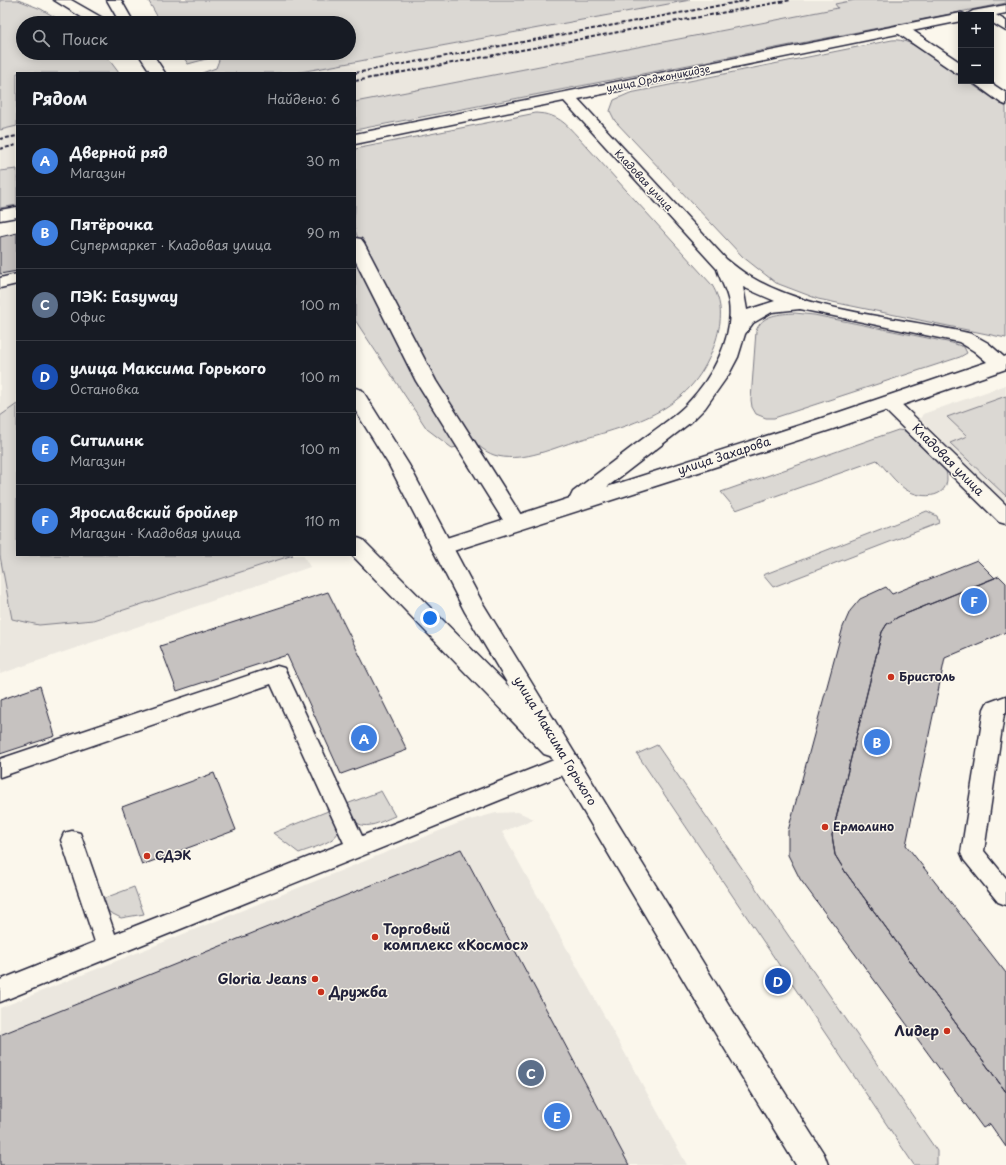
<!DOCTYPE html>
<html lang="ru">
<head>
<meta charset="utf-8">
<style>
	:root { --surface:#171b24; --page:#242831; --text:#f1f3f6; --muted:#9ea1a6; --line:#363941; --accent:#1a73e8 }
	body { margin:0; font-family:"Playpen Sans",sans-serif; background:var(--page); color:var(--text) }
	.controls { position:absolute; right:12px; top:12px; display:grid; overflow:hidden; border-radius:0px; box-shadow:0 2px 10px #0003 }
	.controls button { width:36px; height:36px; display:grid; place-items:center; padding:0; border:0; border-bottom:1px solid var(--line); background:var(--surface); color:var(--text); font:20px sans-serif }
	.you { position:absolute; left:430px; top:618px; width:14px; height:14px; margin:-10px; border:3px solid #fff; border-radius:50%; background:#1a73e8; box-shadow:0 0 0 6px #1a73e833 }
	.badge { display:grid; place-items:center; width:26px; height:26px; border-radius:50%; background:var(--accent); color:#fff; font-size:13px; font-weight:700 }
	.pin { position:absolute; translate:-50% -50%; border:2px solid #fff; box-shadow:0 1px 4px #0006 }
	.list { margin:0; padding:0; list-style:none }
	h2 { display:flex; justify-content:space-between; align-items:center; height:52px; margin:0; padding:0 16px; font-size:17px }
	h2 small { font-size:13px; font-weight:400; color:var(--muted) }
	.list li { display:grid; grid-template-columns:26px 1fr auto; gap:12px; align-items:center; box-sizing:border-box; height:72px; padding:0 16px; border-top:1px solid var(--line) }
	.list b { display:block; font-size:15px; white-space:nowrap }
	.list p { margin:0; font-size:13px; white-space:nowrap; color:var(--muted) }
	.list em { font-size:13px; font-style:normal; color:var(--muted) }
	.icon { flex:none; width:22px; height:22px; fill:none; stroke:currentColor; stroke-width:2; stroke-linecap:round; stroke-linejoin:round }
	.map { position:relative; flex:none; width:1006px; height:1165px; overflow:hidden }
	.search { position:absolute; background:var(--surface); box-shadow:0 2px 10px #0003; left:16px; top:16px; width:340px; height:44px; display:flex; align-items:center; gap:10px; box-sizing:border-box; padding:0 14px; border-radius:22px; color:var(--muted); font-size:15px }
	.panel { position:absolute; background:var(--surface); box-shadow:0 2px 10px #0003; left:16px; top:72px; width:340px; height:484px; border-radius:0px }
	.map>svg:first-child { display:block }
</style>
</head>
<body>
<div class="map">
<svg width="1006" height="1165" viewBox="0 0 1006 1165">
	<rect width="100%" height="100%" fill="#fbf7ec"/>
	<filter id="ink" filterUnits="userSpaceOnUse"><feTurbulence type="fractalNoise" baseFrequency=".025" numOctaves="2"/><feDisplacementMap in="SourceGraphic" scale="8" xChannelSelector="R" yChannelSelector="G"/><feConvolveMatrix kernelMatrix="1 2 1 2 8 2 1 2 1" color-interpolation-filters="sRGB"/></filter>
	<g filter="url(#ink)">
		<path fill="#ebe7df" d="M 690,0 L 855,0 L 835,4 L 839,8 L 355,102 L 355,73 L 295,73 Z
			M 17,126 L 17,169 L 0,171 L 0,130 Z
			M 17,233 L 17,555 L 303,555 L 310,567 L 0,674 L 0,237 Z
			M 1006,385 L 1006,503 L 920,419 L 923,414 Z
			M 518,812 L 534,819 L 502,832 L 687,1165 L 0,1165 L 0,1008 L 459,823 L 496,813 Z"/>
		<path fill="#dbd8d3" stroke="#7e7d87" d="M 0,0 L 18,0 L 41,9 L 65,23 L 23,23 L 23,53 L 104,53 L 119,73 L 17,73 L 17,126 L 0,130 Z
			M 148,0 L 690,0 L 295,73 L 202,73 L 216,68 L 219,60 L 217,56 L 188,64 L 181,53 L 349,53 L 349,23 L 161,23 Z
			M 855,0 L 1006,0 L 1006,3 L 355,130 L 355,102 L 838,8 L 835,4 Z
			M 892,40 C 913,37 944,66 961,77 L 961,81 L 967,81 L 1006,107 L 1006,338 L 818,299 L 776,283 L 743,257 L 615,121 L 610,111 L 614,100 L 630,93 Z
			M 536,113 C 558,114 565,123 579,138 L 712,285 C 723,303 722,320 716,340 C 694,411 637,423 573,442 C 549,450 519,463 494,455 C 485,452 476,444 470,437 C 434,389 409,334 382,281 C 375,269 358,242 355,230 C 353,223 355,214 355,207 C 355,187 355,168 355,149 Z
			M 17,169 L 17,205 L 0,208 L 0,171 Z
			M 355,256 L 458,447 L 452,448 L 427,429 L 355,320 Z
			M 795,313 L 814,315 L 952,343 L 964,347 L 967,353 L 960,357 L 774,418 L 766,418 L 756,414 L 752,407 L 751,400 L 756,331 C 762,314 780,314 795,313 Z
			M 1006,396 L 1006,496 L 950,443 L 967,436 L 947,417 Z
			M 17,404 L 17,555 L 293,555 L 93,620 L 39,625 L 12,619 L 0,556 L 0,416 Z
			M 898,430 L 905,431 L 946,471 C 953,498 923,501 905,489 C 895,482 886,469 877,460 L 736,510 L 721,492 Z
			M 927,511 L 937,516 L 939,523 L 773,587 L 763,575 Z
			M 657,745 L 937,1151 L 937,1165 L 914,1165 L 637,754 Z
			M 381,791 L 395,816 C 384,820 365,832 355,821 C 351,817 347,810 344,805 Z
			M 333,809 C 335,816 339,824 338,831 C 337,842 309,849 299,853 L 273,833 Z
			M 134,887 L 144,914 L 121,918 L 109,912 L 102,899 Z"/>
		<path fill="#c6c2c0" stroke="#22223b" d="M 17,233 L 17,271 L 0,274 L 0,237 Z
			M 977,560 L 995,578 L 898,617 L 887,624 L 882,632 L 832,835 L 835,855 L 846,873 L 1006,1092 L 1006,1147 L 990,1124 L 983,1128 L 800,879 L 788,855 L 788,831 L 843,627 L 850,611 L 860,599 L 886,587 L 892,594 Z
			M 999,576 L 1006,583 L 1006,632 L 945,658 L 906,845 L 1006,973 L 1006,1092 L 846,873 L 835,855 L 832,835 L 882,632 L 887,624 L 898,617 Z
			M 328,592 L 407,750 L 341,774 L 287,655 L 177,691 L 160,646 Z
			M 40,686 L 55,736 L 0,754 L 0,700 Z
			M 214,773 L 236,830 L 142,865 L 122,807 Z
			M 461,849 L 629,1165 L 0,1165 L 0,1035 Z"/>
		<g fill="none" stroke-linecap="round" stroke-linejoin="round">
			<g stroke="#22223b" stroke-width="3">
				<path id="lane" d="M 991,12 L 1006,21 L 1006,31 L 991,22 L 991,15 L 986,15 Z
					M 17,274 L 17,284 L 0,288 L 0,278 Z
					M 277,666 L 284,668 L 287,674 L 362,836 L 569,754 L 577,757 L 580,763 L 577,769 L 0,1002 L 0,980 L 95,942 L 61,840 L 64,833 L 72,831 L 80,833 L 115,934 L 344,843 L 271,684 L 0,777 L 0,759 Z
					M 1006,696 L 1006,713 L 1004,714 L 984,851 L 1006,878 L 1006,905 L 998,902 L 964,860 L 961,853 L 984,709 L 987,703 Z"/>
			</g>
			<g stroke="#22223b" stroke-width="3">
				<path id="street" d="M 901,25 L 906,26 L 961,63 L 961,74 L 956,73 L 896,32 L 894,29 L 896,26 Z
					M 971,81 L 988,81 L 1006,93 L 1006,105 L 1001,103 Z
					M 17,207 L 17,217 L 0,220 L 0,210 Z
					M 355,238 L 361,239 L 364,243 L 436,381 L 526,523 L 522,528 L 515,530 L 508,528 L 416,381 L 355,260 Z
					M 889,397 L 896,399 L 1006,505 L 1006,524 L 999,522 L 882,407 L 879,403 L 882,399 Z"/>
			</g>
			<g stroke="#22223b" stroke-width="3">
				<path id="secondary" d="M 54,0 L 71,0 L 106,20 L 108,23 L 91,23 Z
					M 1006,5 L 1006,13 L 991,16 L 961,15 L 961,21 L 578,99 L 726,259 C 734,265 742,272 751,277 C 811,313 903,317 972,334 L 988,343 L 1004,357 L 1006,356 L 1006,369 L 833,429 L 450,552 L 442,555 L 434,552 L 431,547 L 434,542 L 570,498 L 573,492 C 594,476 615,460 636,444 C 653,431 672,419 687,404 C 711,379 734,339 729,303 C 727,290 720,280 717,269 L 564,101 L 355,144 L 355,134 L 961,13 L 966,15 L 973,11 ZM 743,287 L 775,301 L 747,310 ZM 800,309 L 959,342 L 974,351 L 987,362 L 819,419 L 607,487 L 691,422 L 705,408 L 729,374 L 738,357 L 745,334 L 753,323 L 772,312 Z
					M 355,537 L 363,540 L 562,740 L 565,747 L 562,754 L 553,757 L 544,754 L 352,555 L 355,555 Z"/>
			</g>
			<g stroke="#22223b" stroke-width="3">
				<path id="primary" d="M 107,0 L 121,0 L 134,23 L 120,23 Z
					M 138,53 L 152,53 L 165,73 L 151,73 Z
					M 355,388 L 362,390 L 409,465 L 482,602 L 729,1005 L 824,1154 L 828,1165 L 796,1165 L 709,1023 L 465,612 L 389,465 L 355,410 Z"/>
			</g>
			<use href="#lane" fill="#fbf7ec" fill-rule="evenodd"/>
			<use href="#street" fill="#fbf7ec" fill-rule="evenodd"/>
			<use href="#secondary" fill="#fbf7ec" fill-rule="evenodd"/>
			<use href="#primary" fill="#fbf7ec" fill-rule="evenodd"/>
			<path stroke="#22223b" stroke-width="2" stroke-dasharray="4 2" stroke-linecap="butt" d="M 355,73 L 749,0
				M 355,81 L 791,0
				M 0,139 L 17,136
				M 0,149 L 17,145"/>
		</g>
	</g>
	<g fill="#c8321e" stroke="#fbf7ec" stroke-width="1.5">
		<circle cx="891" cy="677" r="4"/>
		<circle cx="825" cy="827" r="4"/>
		<circle cx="147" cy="856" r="4"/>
		<circle cx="375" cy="937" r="4"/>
		<circle cx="315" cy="979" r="4"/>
		<circle cx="321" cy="992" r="4"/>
		<circle cx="947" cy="1031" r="4"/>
	</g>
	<g text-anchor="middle" stroke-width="3" stroke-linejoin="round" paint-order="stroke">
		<g font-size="10" fill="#22223b" stroke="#fbf7ec">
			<text transform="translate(658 78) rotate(-11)" y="4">улица Орджоникидзе</text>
			<text transform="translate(644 180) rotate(47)" y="4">Кладовая улица</text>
		</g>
		<g font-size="12" fill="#22223b" stroke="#fbf7ec">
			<text transform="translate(724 456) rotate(-18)" y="4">улица Захарова</text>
			<text transform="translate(948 460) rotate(45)" y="4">Кладовая улица</text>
			<text transform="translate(555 741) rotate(59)" y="4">улица Максима Горького</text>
		</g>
		<g font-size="12" font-weight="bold" fill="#22223b" stroke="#fbf7ec" text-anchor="start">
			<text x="899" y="681">Бристоль</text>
			<text x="833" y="831">Ермолино</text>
			<text x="155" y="860">СДЭК</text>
		</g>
		<g font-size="14" font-weight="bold" fill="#22223b" stroke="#fbf7ec" text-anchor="start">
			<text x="383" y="934">Торговый<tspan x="383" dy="16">комплекс «Космос»</tspan></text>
			<text x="307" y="984" text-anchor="end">Gloria Jeans</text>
			<text x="329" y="997">Дружба</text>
			<text x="939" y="1036" text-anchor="end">Лидер</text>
		</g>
	</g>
</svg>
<div class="controls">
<button>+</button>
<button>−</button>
</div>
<div class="you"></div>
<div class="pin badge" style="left:364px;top:738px;background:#3f7fe0">A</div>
<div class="pin badge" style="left:877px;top:742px;background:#3f7fe0">B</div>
<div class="pin badge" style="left:531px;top:1073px;background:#5c6f8a">C</div>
<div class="pin badge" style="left:778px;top:981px;background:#1a4fb4">D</div>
<div class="pin badge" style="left:557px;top:1116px;background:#3f7fe0">E</div>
<div class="pin badge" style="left:974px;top:601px;background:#3f7fe0">F</div>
<div class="search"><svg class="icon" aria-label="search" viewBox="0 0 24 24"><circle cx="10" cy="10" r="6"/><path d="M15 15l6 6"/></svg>Поиск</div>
<section class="panel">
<h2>Рядом<small>Найдено: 6</small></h2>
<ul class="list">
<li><span class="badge" style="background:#3f7fe0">A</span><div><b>Дверной ряд</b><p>Магазин</p></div><em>30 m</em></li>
<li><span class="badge" style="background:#3f7fe0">B</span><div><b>Пятёрочка</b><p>Супермаркет · Кладовая улица</p></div><em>90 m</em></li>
<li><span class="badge" style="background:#5c6f8a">C</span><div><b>ПЭК: Easyway</b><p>Офис</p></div><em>100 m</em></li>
<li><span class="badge" style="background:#1a4fb4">D</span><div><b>улица Максима Горького</b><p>Остановка</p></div><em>100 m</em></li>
<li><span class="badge" style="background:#3f7fe0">E</span><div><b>Ситилинк</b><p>Магазин</p></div><em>100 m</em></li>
<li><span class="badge" style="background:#3f7fe0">F</span><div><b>Ярославский бройлер</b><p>Магазин · Кладовая улица</p></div><em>110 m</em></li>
</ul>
</section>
</div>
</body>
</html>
